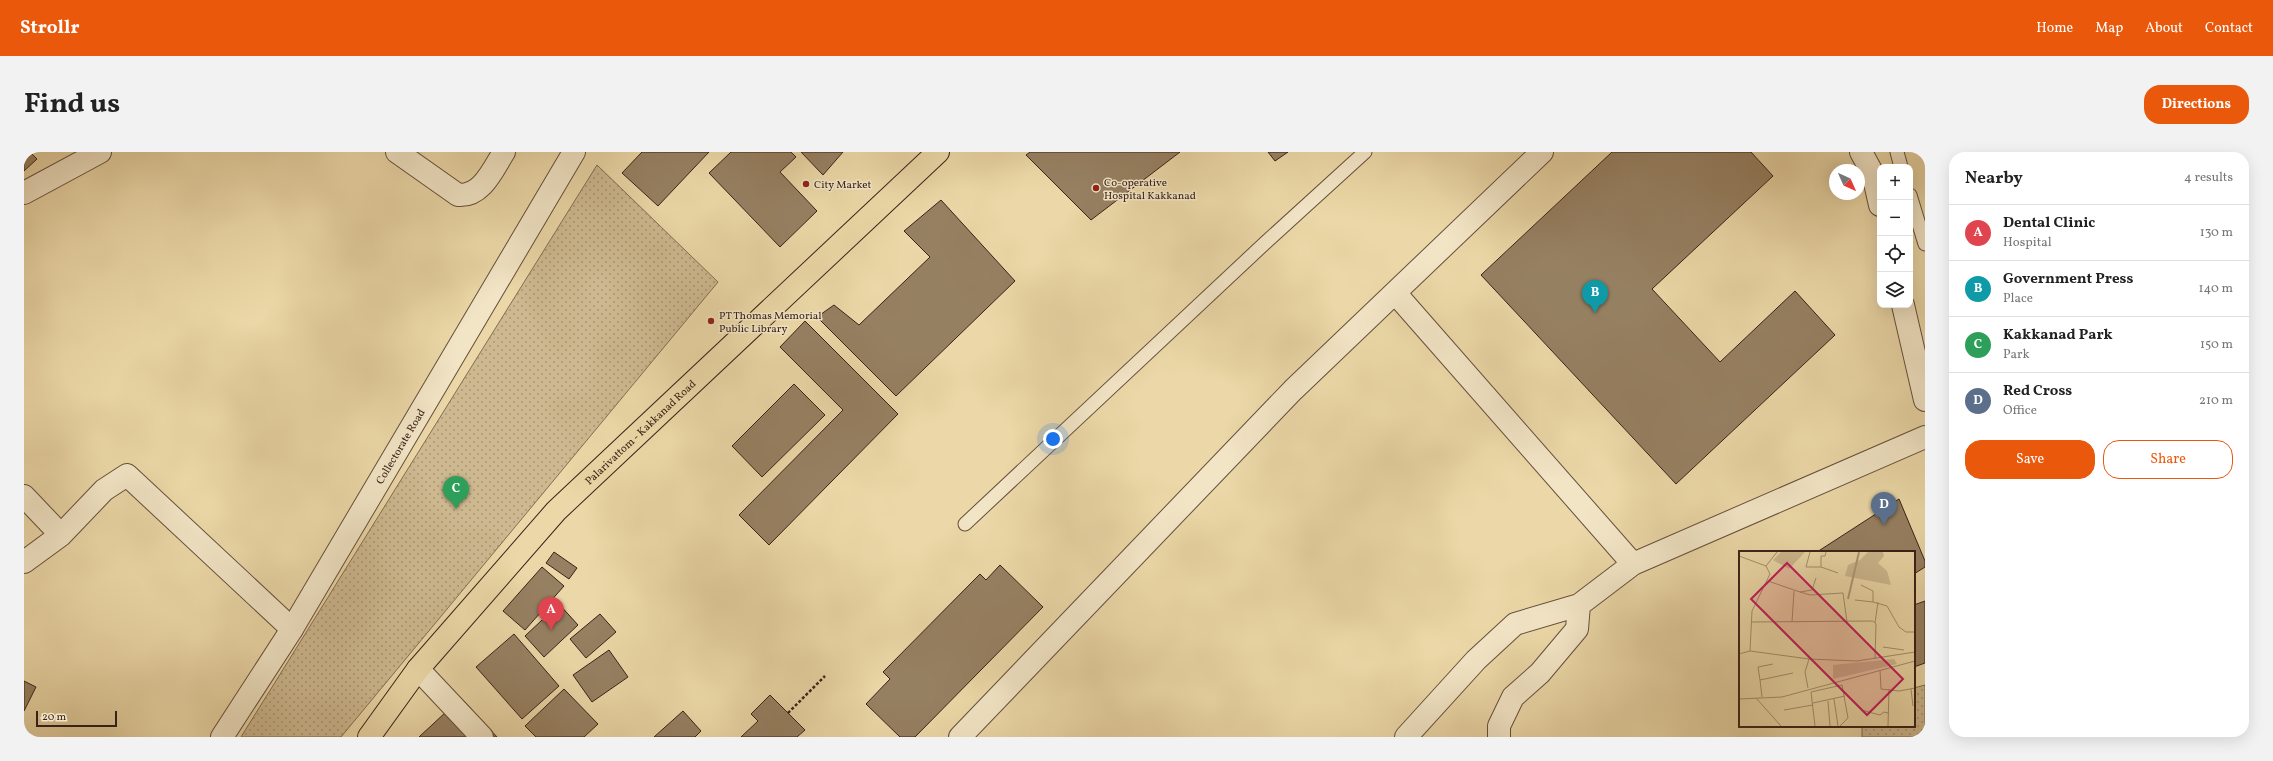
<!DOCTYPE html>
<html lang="en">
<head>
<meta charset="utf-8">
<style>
	:root { --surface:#fff; --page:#f2f2f2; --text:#222; --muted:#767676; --line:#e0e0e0; --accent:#ea580c }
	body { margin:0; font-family:Vollkorn,serif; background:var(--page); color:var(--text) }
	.controls { position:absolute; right:12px; top:12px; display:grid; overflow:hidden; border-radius:8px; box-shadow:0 4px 16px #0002 }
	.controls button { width:36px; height:36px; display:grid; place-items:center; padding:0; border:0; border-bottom:1px solid var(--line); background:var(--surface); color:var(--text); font:20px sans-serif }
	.compass { position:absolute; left:1805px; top:12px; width:36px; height:36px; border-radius:50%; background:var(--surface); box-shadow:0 4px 16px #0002; rotate:135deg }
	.scale { position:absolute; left:12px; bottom:10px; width:81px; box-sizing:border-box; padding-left:4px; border:2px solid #392218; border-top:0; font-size:11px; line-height:14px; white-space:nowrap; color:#392218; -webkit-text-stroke:3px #f2e5c6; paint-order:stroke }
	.you { position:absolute; left:1029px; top:287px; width:14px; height:14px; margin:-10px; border:3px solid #fff; border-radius:50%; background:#1a73e8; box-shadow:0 0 0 6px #1a73e833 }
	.badge { display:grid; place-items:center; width:26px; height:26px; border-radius:50%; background:var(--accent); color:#fff; font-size:13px; font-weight:700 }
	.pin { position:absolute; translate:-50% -33px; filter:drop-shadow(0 1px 2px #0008) }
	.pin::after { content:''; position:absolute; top:21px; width:14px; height:12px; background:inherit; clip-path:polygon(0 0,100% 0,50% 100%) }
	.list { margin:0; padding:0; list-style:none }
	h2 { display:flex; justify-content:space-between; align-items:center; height:52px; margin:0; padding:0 16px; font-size:17px }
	h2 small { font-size:13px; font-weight:400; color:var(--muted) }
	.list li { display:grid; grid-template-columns:26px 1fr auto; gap:12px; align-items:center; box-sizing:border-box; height:56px; padding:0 16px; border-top:1px solid var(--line) }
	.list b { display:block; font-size:15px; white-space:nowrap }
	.list p { margin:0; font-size:13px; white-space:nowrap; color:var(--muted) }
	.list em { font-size:13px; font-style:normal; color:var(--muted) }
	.actions { display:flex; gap:8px; padding:12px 16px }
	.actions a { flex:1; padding:9px 0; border:1px solid var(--accent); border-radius:16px; text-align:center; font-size:14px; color:var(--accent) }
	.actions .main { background:var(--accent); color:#fff }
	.icon { flex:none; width:22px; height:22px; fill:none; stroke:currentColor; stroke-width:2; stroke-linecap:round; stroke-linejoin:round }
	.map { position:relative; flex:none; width:1901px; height:585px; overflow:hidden; border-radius:16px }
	header { display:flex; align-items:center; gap:24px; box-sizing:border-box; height:56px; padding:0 20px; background:var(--accent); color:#fff }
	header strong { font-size:19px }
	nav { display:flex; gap:22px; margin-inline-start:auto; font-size:14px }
	.intro { display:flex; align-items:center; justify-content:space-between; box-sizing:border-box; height:96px; padding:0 24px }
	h1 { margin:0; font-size:28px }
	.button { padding:10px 18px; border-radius:16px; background:var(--accent); color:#fff; font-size:14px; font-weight:700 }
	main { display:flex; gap:24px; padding:0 24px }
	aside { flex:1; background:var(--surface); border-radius:16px; box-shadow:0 4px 16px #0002 }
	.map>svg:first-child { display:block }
</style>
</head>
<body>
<header>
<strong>Strollr</strong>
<nav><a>Home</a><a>Map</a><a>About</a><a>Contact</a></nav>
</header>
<div class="intro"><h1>Find us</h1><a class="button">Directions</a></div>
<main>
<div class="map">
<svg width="1901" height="585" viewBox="0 0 1901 585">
	<defs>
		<pattern id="park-dots" width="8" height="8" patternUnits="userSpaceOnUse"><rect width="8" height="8" fill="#cdb88f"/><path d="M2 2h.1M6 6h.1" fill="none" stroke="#a79574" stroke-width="1.8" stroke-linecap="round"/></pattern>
	</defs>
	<rect width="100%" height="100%" fill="#ebd7a7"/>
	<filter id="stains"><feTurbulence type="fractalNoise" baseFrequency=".005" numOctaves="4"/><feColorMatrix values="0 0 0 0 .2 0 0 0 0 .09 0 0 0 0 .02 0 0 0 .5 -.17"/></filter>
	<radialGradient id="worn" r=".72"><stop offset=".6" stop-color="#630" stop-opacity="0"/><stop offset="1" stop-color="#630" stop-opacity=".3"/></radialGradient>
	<path fill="url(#park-dots)" stroke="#836d54" d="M 573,13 L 694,130 L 317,585 L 217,585 Z
		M 1901,533 L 1901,585 L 1838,585 L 1838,574 L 1890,574 L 1890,536 Z"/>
	<path fill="#968062" stroke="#392218" d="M 0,0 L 6,0 L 13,7 L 0,19 Z
		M 618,0 L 685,0 L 634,54 L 598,21 Z
		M 707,0 L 767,0 L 772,5 L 756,20 L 793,59 L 756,95 L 685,21 Z
		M 777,0 L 819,0 L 799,23 Z
		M 1006,0 L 1156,0 L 1067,68 L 1002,3 Z
		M 1244,0 L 1264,0 L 1251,9 Z
		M 1588,0 L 1727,0 L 1749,24 L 1628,137 L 1696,210 L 1771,139 L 1811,183 L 1652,332 L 1457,123 Z
		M 917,48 L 991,129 L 872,244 L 793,165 L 810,153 L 835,173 L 906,105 L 880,79 Z
		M 781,169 L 874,262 L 745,393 L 715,363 L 819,258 L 756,195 Z
		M 770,232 L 801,263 L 738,325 L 708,294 Z
		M 1875,347 L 1901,409 L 1901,415 L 1890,422 L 1890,400 L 1793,400 Z
		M 530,400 L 553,416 L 545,427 L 522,411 Z
		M 976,413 L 1019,455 L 891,585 L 876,585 L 842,552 L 866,527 L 859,520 L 956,422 L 962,428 Z
		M 518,415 L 540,434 L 501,478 L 479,459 Z
		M 1901,449 L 1901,511 L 1890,515 L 1890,453 Z
		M 535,452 L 554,473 L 520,505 L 501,484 Z
		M 576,462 L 592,480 L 562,506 L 546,487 Z
		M 490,482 L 535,534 L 498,567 L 452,515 Z
		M 585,498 L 604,525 L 568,550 L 549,523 Z
		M 0,529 L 12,535 L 0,559 Z
		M 540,537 L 574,572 L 560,585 L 512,585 L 501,574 Z
		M 746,543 L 781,578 L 773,585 L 717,585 L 734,569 L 727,562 Z
		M 437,546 L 473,585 L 395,585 Z
		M 659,559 L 677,579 L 671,585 L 630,585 Z"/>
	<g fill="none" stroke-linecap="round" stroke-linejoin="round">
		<g stroke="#664f3c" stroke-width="15">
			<path id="service" d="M 1873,0 L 1877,15
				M 1886,43 L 1901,92
				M 941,372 L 1241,91 L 1341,0"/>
		</g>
		<g stroke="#664f3c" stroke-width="24">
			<path id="minor" d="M 373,0 L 434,43 C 458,45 469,17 480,0
				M 1837,0 L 1849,22 L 1856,53
				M 0,41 L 76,0
				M 1372,142 L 1609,412
				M 1879,153 L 1901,248
				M 0,344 L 37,383
				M 0,410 L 37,383 L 80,338 L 103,323 L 268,477
				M 394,517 L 458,585
				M 936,585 L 1269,238 L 1518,0
				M 1382,585 L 1452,508 L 1491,472 L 1555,453
				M 1475,585 L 1475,574 L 1489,545 L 1516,521 L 1553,477 L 1555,453 L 1609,412 L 1901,285"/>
		</g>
		<g stroke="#664f3c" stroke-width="24">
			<g id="tertiary">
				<path id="s1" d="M 198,585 L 268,477 L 550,0"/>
			</g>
		</g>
		<g stroke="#392218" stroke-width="24">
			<g id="primary">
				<path id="s2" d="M 345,585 L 394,517 L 532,359 L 914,0"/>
			</g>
		</g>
		<path stroke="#392218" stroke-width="2.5" stroke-dasharray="3 2" stroke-linecap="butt" d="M 764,561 L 801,524"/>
		<use href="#service" stroke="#f2e5c6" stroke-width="13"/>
		<use href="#minor" stroke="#f2e5c6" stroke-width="22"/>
		<use href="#tertiary" stroke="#f2e5c6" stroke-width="22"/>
		<use href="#primary" stroke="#ebd7a7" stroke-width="22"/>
	</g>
	<g fill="#8f2418" stroke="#f2e5c6" stroke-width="1.5">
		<circle cx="782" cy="32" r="4"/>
		<circle cx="1072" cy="36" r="4"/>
		<circle cx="687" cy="169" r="4"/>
	</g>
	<g text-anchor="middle" stroke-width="3" stroke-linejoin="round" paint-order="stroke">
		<g font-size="11" fill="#392218" stroke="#f2e5c6" text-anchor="start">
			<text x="1080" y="34">Co-operative<tspan x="1080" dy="13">Hospital Kakkanad</tspan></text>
			<text x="790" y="36">City Market</text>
			<text x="695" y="167">PT Thomas Memorial<tspan x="695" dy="13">Public Library</tspan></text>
		</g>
		<g font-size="11" fill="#392218" stroke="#f2e5c6">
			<text dy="4" stroke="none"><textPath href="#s2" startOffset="409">Palarivattom - Kakkanad Road</textPath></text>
			<text dy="4" stroke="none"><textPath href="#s1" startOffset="341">Collectorate Road</textPath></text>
		</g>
	</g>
	<g transform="translate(1715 399)">
		<rect width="176" height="176" fill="#ebd7a7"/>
		<path d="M 129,1 L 144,1 L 145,5 L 139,12 L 148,20 L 152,34 L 106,25 L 109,14 L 121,9 Z" fill="#cdb88f"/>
		<path d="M 42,1 L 66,1 L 50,18 L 34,9 ZM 155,108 L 158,113 L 94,128 L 94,114 Z" fill="#cdb88f"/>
		<path fill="none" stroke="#ae9976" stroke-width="2" d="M 109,48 L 120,1"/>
		<path fill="none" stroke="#a48f6e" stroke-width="1" d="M 71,1 L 67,16 L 82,16 L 99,22M 0,5 L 27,15 L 31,23 L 13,60 L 11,100M 27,15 L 38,1M 82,16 L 82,5 L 86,5 L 87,1M 29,30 L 61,41 L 73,39 L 77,27M 61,41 L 71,44 L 104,42 L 108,71M 116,49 L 134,51 L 134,40 L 122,34M 134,51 L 148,55 L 160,76 L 167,81 L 175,81M 13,71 L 134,70 L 137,73 L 136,108M 53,71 L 55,40M 136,72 L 139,51M 144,96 L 165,99M 0,103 L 11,100 L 70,108 L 118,110 L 176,101M 141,119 L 142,138 L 160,140 L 176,137M 21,129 L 19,116 L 34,113M 69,137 L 66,121 L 70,108M 172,138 L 174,155M 23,146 L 21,129 L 54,122M 17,147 L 42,175M 0,148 L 43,146 L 176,110M 95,148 L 99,175M 89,150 L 91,175M 74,152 L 106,145M 45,159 L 74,154M 122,159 L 141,164 L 145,161 L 149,162M 76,175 L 72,141 L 103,134 L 109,167 L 101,175M 149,175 L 150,138"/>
		<path fill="#c2185b" fill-opacity="0.15" stroke="#c2185b" stroke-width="2" d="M 48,12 L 164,128 L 128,164 L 12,48 Z"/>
		<rect width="176" height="176" fill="none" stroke="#392218" stroke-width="2"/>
	</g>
	<rect width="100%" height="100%" filter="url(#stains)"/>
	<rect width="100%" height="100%" fill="url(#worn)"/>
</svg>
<div class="controls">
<button>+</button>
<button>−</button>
<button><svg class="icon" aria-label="locate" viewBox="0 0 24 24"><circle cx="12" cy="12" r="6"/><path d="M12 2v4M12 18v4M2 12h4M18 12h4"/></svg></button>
<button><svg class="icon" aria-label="layers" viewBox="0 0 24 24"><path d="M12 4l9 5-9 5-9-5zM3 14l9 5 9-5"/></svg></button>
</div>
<svg class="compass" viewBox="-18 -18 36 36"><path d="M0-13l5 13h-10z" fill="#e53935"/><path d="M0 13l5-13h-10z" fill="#767676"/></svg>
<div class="scale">20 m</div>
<div class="you"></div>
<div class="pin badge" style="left:527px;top:478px;background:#e0444e">A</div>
<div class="pin badge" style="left:1571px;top:161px;background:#0f9aa8">B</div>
<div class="pin badge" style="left:432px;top:357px;background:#2e9e5b">C</div>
<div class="pin badge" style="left:1860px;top:373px;background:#5c6f8a">D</div>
</div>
<aside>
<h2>Nearby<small>4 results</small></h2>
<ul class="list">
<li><span class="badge" style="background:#e0444e">A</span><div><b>Dental Clinic</b><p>Hospital</p></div><em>130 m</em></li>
<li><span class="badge" style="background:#0f9aa8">B</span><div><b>Government Press</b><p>Place</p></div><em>140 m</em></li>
<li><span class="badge" style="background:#2e9e5b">C</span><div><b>Kakkanad Park</b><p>Park</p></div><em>150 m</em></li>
<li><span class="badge" style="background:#5c6f8a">D</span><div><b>Red Cross</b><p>Office</p></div><em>210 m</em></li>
</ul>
<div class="actions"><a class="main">Save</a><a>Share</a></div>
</aside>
</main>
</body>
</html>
